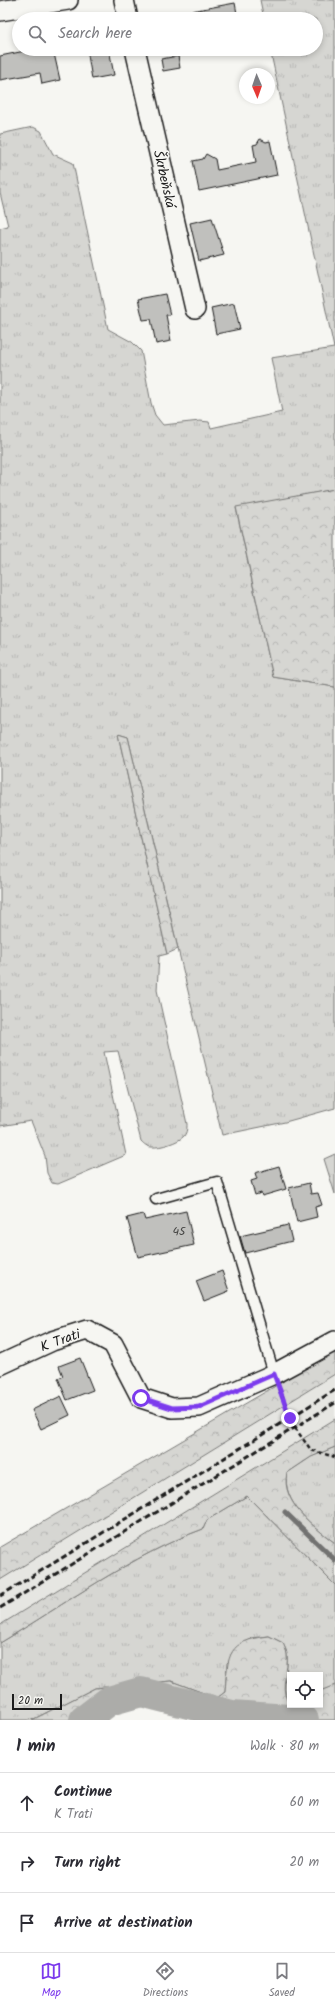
<!DOCTYPE html>
<html lang="en">
<head>
<meta charset="utf-8">
<style>
	:root { --surface:#fff; --page:#f2f2f3; --text:#2b2b33; --muted:#7c7c81; --line:#e1e1e2; --accent:#7c3aed }
	body { margin:0; font-family:Kalam,sans-serif; background:var(--page); color:var(--text) }
	.controls { position:absolute; right:12px; bottom:12px; display:grid; overflow:hidden; border-radius:0px; box-shadow:0 2px 6px #0003 }
	.controls button { width:36px; height:36px; display:grid; place-items:center; padding:0; border:0; border-bottom:1px solid var(--line); background:var(--surface); color:var(--text); font:20px sans-serif }
	.compass { position:absolute; left:239px; top:68px; width:36px; height:36px; border-radius:50%; background:var(--surface); box-shadow:0 2px 6px #0003; rotate:178deg }
	.scale { position:absolute; left:12px; bottom:10px; width:50px; box-sizing:border-box; padding-left:4px; border:2px solid #1c1c1c; border-top:0; font-size:11px; line-height:14px; white-space:nowrap; color:#1c1c1c; -webkit-text-stroke:3px #f6f6f2; paint-order:stroke }
	.stop { position:absolute; width:12px; height:12px; margin:-9px; border:3px solid #7c3aed; border-radius:50%; background:#fff }
	.stop.end { background:#7c3aed; border-color:#fff; box-shadow:0 1px 4px #0008 }
	.list { margin:0; padding:0; list-style:none }
	h2 { display:flex; justify-content:space-between; align-items:center; height:52px; margin:0; padding:0 16px; font-size:17px }
	h2 small { font-size:13px; font-weight:400; color:var(--muted) }
	.list li { display:grid; grid-template-columns:26px 1fr auto; gap:12px; align-items:center; box-sizing:border-box; height:60px; padding:0 16px; border-top:1px solid var(--line) }
	.list b { display:block; font-size:15px; white-space:nowrap }
	.list p { margin:0; font-size:13px; white-space:nowrap; color:var(--muted) }
	.list em { font-size:13px; font-style:normal; color:var(--muted) }
	.icon { flex:none; width:22px; height:22px; fill:none; stroke:currentColor; stroke-width:2; stroke-linecap:round; stroke-linejoin:round }
	.map { position:relative; flex:none; width:335px; height:1720px; overflow:hidden }
	.search { position:absolute; background:var(--surface); box-shadow:0 2px 6px #0003; left:12px; right:12px; top:12px; height:44px; display:flex; align-items:center; gap:10px; box-sizing:border-box; padding:0 14px; border-radius:22px; color:var(--muted); font-size:15px }
	.sheet { height:232px; background:var(--surface) }
	nav { display:flex; justify-content:space-around; align-items:center; box-sizing:border-box; height:56px; border-top:1px solid var(--line); background:var(--surface); font-size:11px; color:var(--muted) }
	nav a { display:grid; justify-items:center; gap:2px }
	nav .on { color:var(--accent) }
	.map>svg:first-child { display:block }
</style>
</head>
<body>
<div class="map">
<svg width="335" height="1720" viewBox="0 0 335 1720">
	<defs>
		<pattern id="grass-tufts" width="24" height="20" patternUnits="userSpaceOnUse"><rect width="24" height="20" fill="#d6d6d2"/><path d="M3 7l-1-3M5 7V3M7 7l1-3M15 17l-1-3M17 17v-4M19 17l1-3" fill="none" stroke="#b7b7b4"/></pattern>
		<pattern id="forest-crowns" width="20" height="18" patternUnits="userSpaceOnUse"><rect width="20" height="18" fill="#d6d6d2"/><path d="M2 6a3 3 0 1 1 6 0M12 15a3 3 0 1 1 6 0" fill="none" stroke="#b7b7b4"/></pattern>
	</defs>
	<rect width="100%" height="100%" fill="#f6f6f2"/>
	<filter id="ink" filterUnits="userSpaceOnUse"><feTurbulence type="fractalNoise" baseFrequency=".025" numOctaves="2"/><feDisplacementMap in="SourceGraphic" scale="8" xChannelSelector="R" yChannelSelector="G"/><feConvolveMatrix kernelMatrix="1 2 1 2 8 2 1 2 1" color-interpolation-filters="sRGB"/></filter>
	<g filter="url(#ink)">
		<path fill="#e6e6e2" d="M 335,1374 L 335,1419 L 0,1625 L 0,1580 Z"/>
		<path fill="url(#grass-tufts)" stroke="#797977" d="M 260,0 L 335,0 L 335,489 L 236,508 L 273,677 L 335,687 L 335,1108 L 285,1122 L 222,1135 L 128,737 L 118,734 L 167,954 L 159,956 L 157,990 L 187,1124 C 187,1128 187,1132 184,1136 C 179,1142 160,1148 152,1147 C 147,1147 144,1144 141,1141 L 118,1051 L 104,1052 L 126,1155 L 58,1184 L 52,1183 L 47,1173 L 45,1156 L 31,1121 L 0,1126 L 0,228 L 8,226 L 0,193 L 0,134 L 33,127 L 41,131 L 53,154 L 73,163 L 108,329 L 132,342 L 141,351 L 151,403 L 155,415 L 163,425 L 200,421 L 209,422 L 211,428 L 282,412 L 271,358 L 334,348 L 270,49 L 316,49 L 316,19 L 264,19 Z
			M 335,1154 L 335,1194 L 324,1159 Z
			M 335,1447 L 335,1543 C 314,1527 281,1503 287,1473 L 311,1457 Z
			M 247,1496 L 335,1585 L 335,1685 L 334,1687 L 320,1691 L 320,1675 L 290,1675 L 290,1700 L 287,1700 C 281,1686 289,1670 287,1655 C 287,1651 284,1646 283,1643 L 269,1636 L 251,1638 L 227,1663 L 225,1692 L 217,1698 L 171,1681 L 95,1688 L 32,1720 L 0,1720 L 0,1643 C 65,1604 132,1555 203,1529 L 207,1520 Z"/>
		<path fill="url(#forest-crowns)" stroke="#797977" d="M 335,489 L 335,687 L 273,677 L 236,507 Z
			M 118,734 L 128,737 L 178,949 L 167,954 Z
			M 335,1347 L 335,1374 L 0,1580 L 0,1547 L 284,1381 L 282,1374 Z
			M 335,1419 L 335,1447 L 311,1457 L 287,1473 C 280,1502 314,1527 335,1543 L 335,1585 L 247,1496 L 207,1520 L 203,1529 C 132,1555 65,1604 0,1643 L 0,1625 Z
			M 269,1636 L 283,1643 C 284,1646 287,1651 287,1655 C 289,1670 280,1685 287,1700 L 290,1700 L 290,1705 L 320,1705 L 320,1691 L 335,1685 L 335,1720 L 232,1720 L 229,1707 L 149,1687 L 111,1693 L 88,1705 L 74,1720 L 32,1720 L 95,1688 L 171,1681 L 217,1698 L 225,1692 C 228,1654 227,1641 269,1636 Z"/>
		<g fill="none" stroke-linecap="round" stroke-linejoin="round">
			<path stroke="#727271" stroke-width="5" d="M 285,1512 L 335,1560"/>
			<path stroke="#acaca9" stroke-width="30" d="M 84,1720 L 109,1701 L 141,1692 L 232,1715 L 304,1720"/>
		</g>
		<path fill="#c0c0bd" stroke="#1c1c1c" d="M 235,3 L 238,19 L 187,19 L 186,12 Z
			M 35,49 L 53,49 L 60,80 L 42,84 L 40,73 L 0,80 L 0,56 Z
			M 87,49 L 109,49 L 114,75 L 92,79 Z
			M 178,56 L 180,68 L 163,71 L 161,59 Z
			M 260,139 L 266,142 L 270,141 L 277,175 L 199,191 L 193,161 L 203,159 L 206,154 L 215,159 L 217,170 L 256,162 L 253,145 L 257,144 Z
			M 212,218 L 224,255 L 199,261 L 190,223 Z
			M 165,294 L 170,315 L 166,315 L 171,341 L 156,344 L 151,319 L 143,320 L 138,299 Z
			M 234,303 L 240,329 L 216,334 L 211,308 Z
			M 279,1166 L 286,1189 L 262,1196 L 261,1193 L 255,1195 L 251,1181 L 257,1179 L 255,1173 Z
			M 309,1183 L 311,1194 L 318,1193 L 322,1205 L 315,1207 L 317,1217 L 297,1222 L 289,1188 Z
			M 186,1211 L 194,1245 L 138,1257 L 127,1218 L 143,1214 L 145,1220 Z
			M 288,1225 L 292,1241 L 245,1253 L 240,1236 Z
			M 222,1271 L 229,1291 L 204,1301 L 196,1281 Z
			M 80,1358 L 93,1390 L 67,1400 L 58,1378 L 63,1376 L 59,1366 Z
			M 61,1396 L 70,1415 L 41,1429 L 32,1410 Z"/>
		<g fill="none" stroke-linecap="round" stroke-linejoin="round">
			<g stroke="#1c1c1c" stroke-width="13">
				<path id="service" d="M 156,1199 L 217,1182 L 274,1374"/>
			</g>
			<g stroke="#1c1c1c" stroke-width="22">
				<path id="minor" d="M 124,0 L 128,19
					M 0,11 L 68,0
					M 135,49 L 195,309
					M 0,1365 L 52,1341 L 87,1330 L 113,1344 L 141,1398 L 172,1408 L 199,1407 L 274,1374 L 335,1341"/>
			</g>
			<path stroke="#1c1c1c" stroke-width="2.5" stroke-dasharray="4 3" stroke-linecap="butt" d="M 279,1389 L 295,1428 L 311,1450 L 335,1457"/>
			<use href="#service" stroke="#f6f6f2" stroke-width="10"/>
			<use href="#minor" stroke="#f6f6f2" stroke-width="19"/>
			<path stroke="#1c1c1c" stroke-width="3" stroke-dasharray="6 3" stroke-linecap="butt" d="M 0,1596 L 335,1390
				M 0,1608 L 335,1403"/>
		</g>
	</g>
	<g fill="none" stroke-linecap="round" stroke-linejoin="round" filter="url(#ink)">
		<path stroke="#7c3aed" stroke-width="5" d="M 141,1398 L 172,1408 L 199,1407 L 274,1374 L 290,1418"/>
	</g>
	<g text-anchor="middle" stroke-width="3" stroke-linejoin="round" paint-order="stroke">
		<g font-size="12" fill="#454544">
			<text x="179" y="1235">45</text>
		</g>
		<g font-size="14" fill="#1c1c1c" stroke="#f6f6f2">
			<text transform="translate(165 179) rotate(77)" y="5">Škrbeňská</text>
			<text transform="translate(60 1340) rotate(-20)" y="5">K Trati</text>
		</g>
	</g>
</svg>
<div class="controls">
<button><svg class="icon" aria-label="locate" viewBox="0 0 24 24"><circle cx="12" cy="12" r="6"/><path d="M12 2v4M12 18v4M2 12h4M18 12h4"/></svg></button>
</div>
<svg class="compass" viewBox="-18 -18 36 36"><path d="M0-13l5 13h-10z" fill="#e53935"/><path d="M0 13l5-13h-10z" fill="#7c7c81"/></svg>
<div class="scale">20 m</div>
<div class="stop" style="left:141px;top:1398px"></div>
<div class="stop end" style="left:290px;top:1418px"></div>
<div class="search"><svg class="icon" aria-label="search" viewBox="0 0 24 24"><circle cx="10" cy="10" r="6"/><path d="M15 15l6 6"/></svg>Search here</div>
</div>
<section class="sheet">
<h2>1 min<small>Walk · 80 m</small></h2>
<ul class="list">
<li><svg class="icon" aria-label="ahead" viewBox="0 0 24 24"><path d="M12 20V5M6 11l6-6 6 6"/></svg><div><b>Continue</b><p>K Trati</p></div><em>60 m</em></li>
<li><svg class="icon" aria-label="right" viewBox="0 0 24 24"><path d="M7 20v-9h11M14 6l5 5-5 5"/></svg><div><b>Turn right</b></div><em>20 m</em></li>
<li><svg class="icon" aria-label="arrive" viewBox="0 0 24 24"><path d="M6 21V4h12l-3 4 3 4H6"/></svg><div><b>Arrive at destination</b></div></li>
</ul>
</section>
<nav>
<a class="on"><svg class="icon" aria-label="map" viewBox="0 0 24 24"><path d="M3 6l6-2 6 2 6-2v14l-6 2-6-2-6 2zM9 4v14M15 6v14"/></svg>Map</a>
<a><svg class="icon" aria-label="directions" viewBox="0 0 24 24"><path d="M12 3l9 9-9 9-9-9zM9 14v-3h6M13 9l2 2-2 2"/></svg>Directions</a>
<a><svg class="icon" aria-label="saved" viewBox="0 0 24 24"><path d="M7 4h10v16l-5-4-5 4z"/></svg>Saved</a>
</nav>
</body>
</html>
